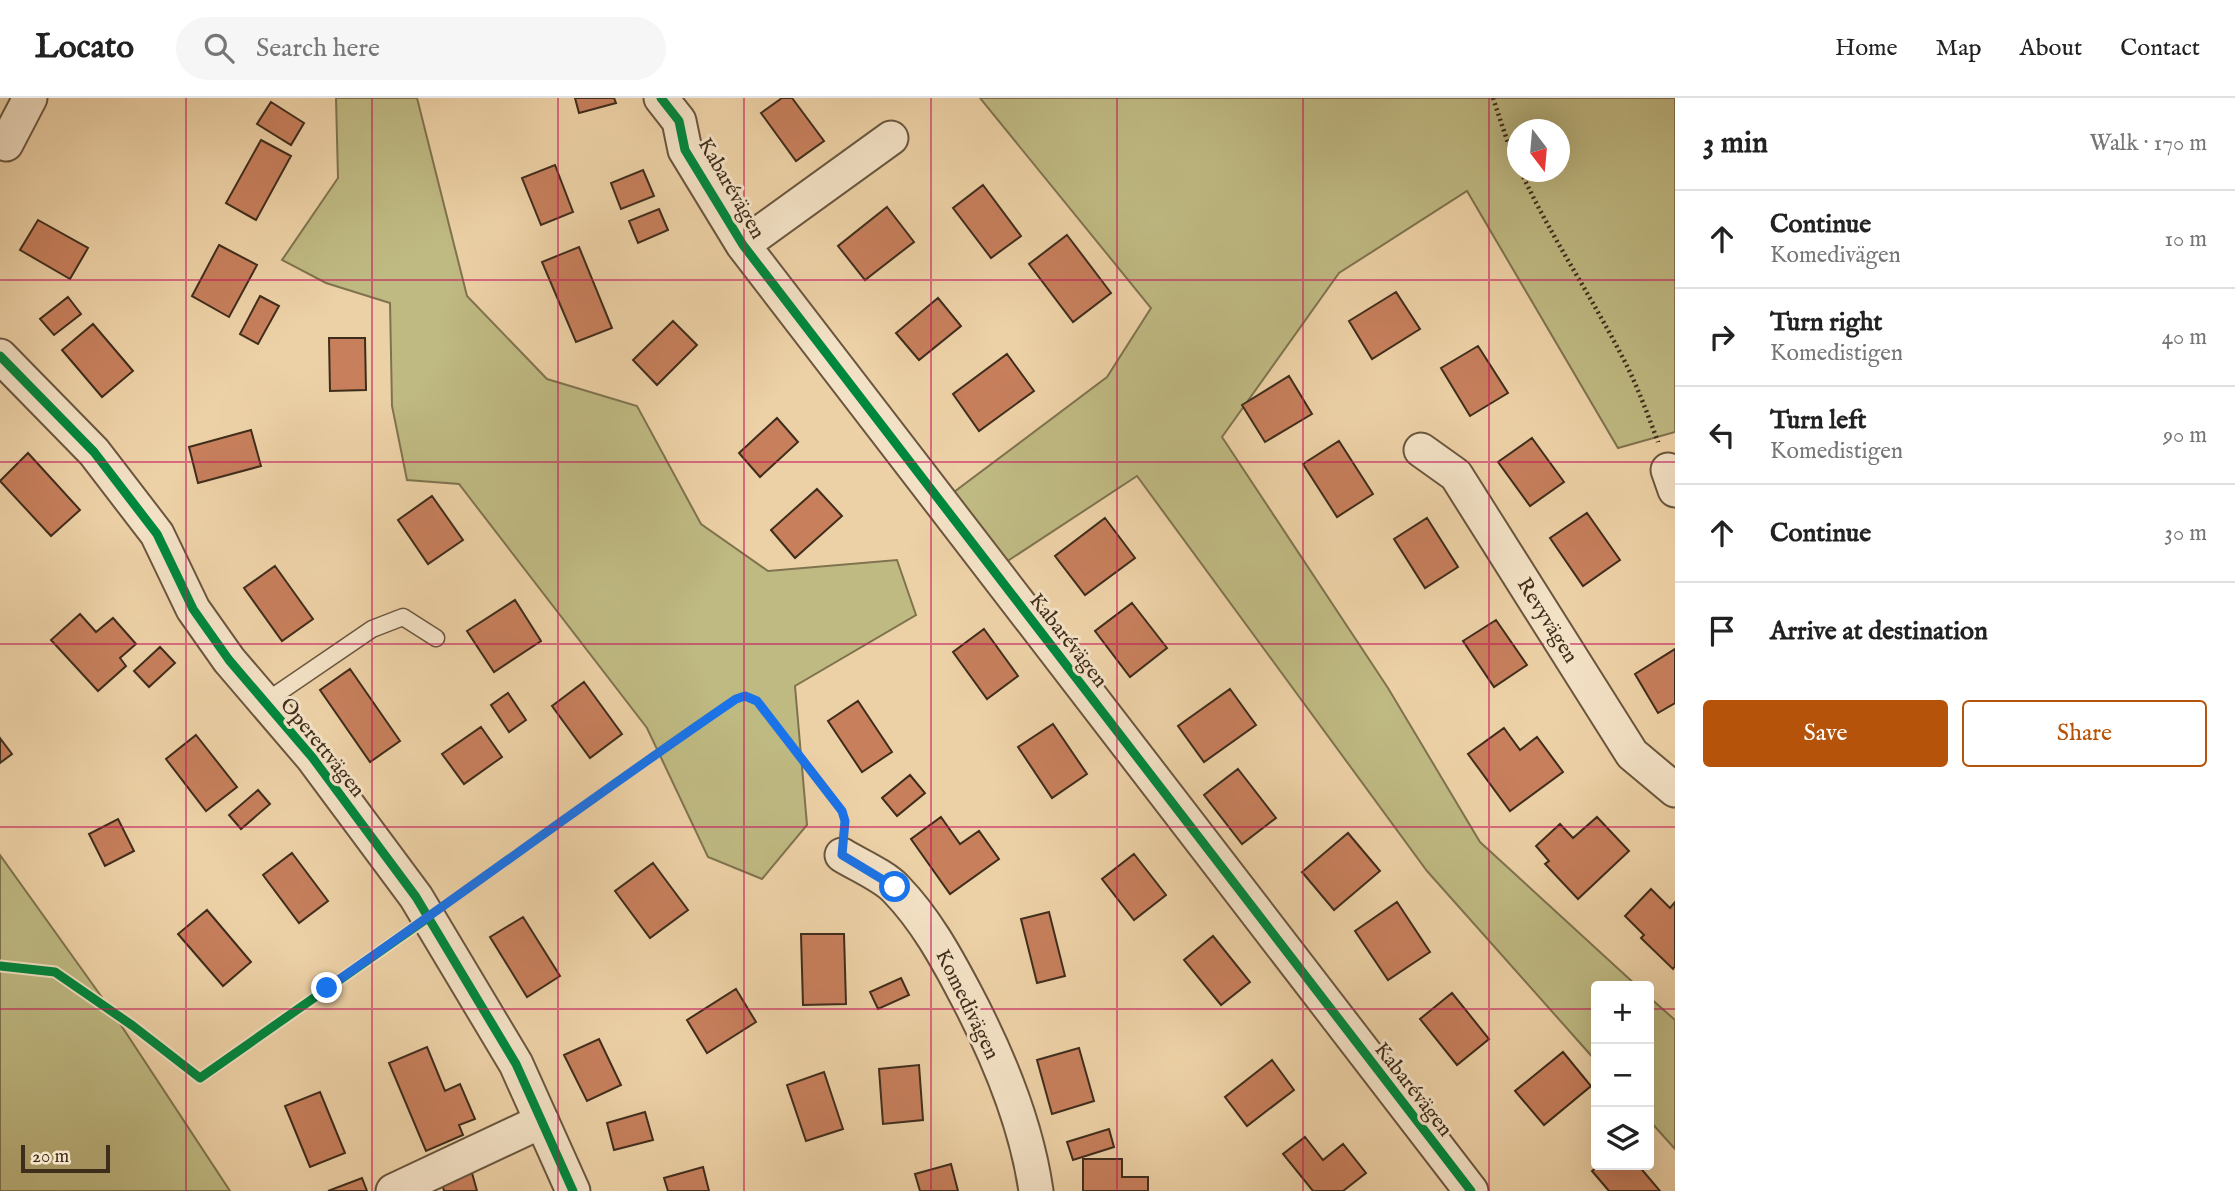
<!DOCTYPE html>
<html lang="en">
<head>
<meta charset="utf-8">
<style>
	:root { --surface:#fff; --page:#f6f6f6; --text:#222; --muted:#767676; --line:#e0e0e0; --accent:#b45309 }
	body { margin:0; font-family:"IM FELL English",serif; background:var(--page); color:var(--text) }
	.controls { position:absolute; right:21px; bottom:21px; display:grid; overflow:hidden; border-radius:7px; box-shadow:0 7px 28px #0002 }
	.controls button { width:63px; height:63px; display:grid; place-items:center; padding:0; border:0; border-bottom:2px solid var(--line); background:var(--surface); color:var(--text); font:35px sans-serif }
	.compass { position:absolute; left:1507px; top:21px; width:63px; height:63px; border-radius:50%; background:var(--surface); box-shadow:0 7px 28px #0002; rotate:164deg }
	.scale { position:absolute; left:21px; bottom:18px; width:89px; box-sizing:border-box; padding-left:7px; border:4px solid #3f2d1c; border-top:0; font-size:19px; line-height:24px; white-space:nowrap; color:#3f2d1c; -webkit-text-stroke:5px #f3e1c5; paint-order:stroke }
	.stop { position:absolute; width:21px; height:21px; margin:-16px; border:5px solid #1a73e8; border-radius:50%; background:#fff }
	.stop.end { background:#1a73e8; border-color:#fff; box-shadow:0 2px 7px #0008 }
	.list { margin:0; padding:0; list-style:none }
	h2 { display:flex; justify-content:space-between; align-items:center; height:91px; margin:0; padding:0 28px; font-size:30px }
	h2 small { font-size:23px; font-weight:400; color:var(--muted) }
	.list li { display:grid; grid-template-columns:46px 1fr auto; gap:21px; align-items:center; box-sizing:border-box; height:98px; padding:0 28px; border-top:2px solid var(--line) }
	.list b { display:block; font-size:26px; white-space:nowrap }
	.list p { margin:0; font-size:23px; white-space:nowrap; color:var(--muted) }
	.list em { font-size:23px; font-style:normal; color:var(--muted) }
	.actions { display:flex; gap:14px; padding:21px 28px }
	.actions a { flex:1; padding:16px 0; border:2px solid var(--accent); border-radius:7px; text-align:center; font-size:24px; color:var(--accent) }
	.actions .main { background:var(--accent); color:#fff }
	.icon { flex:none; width:38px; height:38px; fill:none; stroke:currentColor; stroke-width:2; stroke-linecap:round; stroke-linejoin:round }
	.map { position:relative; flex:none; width:1675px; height:1093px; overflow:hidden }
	header { display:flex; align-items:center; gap:42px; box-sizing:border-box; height:98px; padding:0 35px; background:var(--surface); border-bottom:2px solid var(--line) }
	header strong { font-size:33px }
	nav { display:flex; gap:38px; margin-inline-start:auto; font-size:24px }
	.search { width:490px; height:63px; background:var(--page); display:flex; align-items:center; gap:18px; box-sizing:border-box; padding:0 24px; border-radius:38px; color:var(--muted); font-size:26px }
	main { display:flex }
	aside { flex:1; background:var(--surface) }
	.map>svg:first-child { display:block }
</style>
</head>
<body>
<header>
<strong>Locato</strong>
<div class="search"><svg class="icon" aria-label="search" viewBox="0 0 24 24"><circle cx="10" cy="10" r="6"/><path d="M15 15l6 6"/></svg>Search here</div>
<nav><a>Home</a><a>Map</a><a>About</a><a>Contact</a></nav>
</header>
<main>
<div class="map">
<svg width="1675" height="1093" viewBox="0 0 1675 1093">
	<rect width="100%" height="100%" fill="#edd1a6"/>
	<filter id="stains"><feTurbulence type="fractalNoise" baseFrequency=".00286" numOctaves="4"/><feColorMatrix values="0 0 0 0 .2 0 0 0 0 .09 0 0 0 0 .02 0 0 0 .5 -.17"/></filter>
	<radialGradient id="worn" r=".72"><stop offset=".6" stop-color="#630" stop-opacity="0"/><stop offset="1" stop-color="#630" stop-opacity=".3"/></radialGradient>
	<path fill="#bfb982" stroke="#7f734f" stroke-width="2" fill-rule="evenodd" d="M 336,0 L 417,0 L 467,198 L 547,281 L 637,308 L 701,426 L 768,473 L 897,462 L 916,517 L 795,588 L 807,727 L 762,781 L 708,759 L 647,630 L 459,386 L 407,382 L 392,308 L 390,205 L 326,185 L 282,162 L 338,80 Z
		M 980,0 L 1675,0 L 1675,334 L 1618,350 L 1467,93 L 1339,175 L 1222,339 L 1388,590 L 1480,744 L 1637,888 L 1596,888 L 1596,963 L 1427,773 L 1137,378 L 1003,466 L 950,397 L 1107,279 L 1151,210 ZM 1518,32 L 1560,32 L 1560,74 L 1518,74 Z
		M 0,757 L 111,912 L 230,1093 L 0,1093 Z
		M 1649,899 L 1675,922 L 1675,1051 L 1649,1022 Z"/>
	<path fill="#c77f5c" stroke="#3f2d1c" stroke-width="2" d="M 575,0 L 614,0 L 616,5 L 579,15 Z
		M 782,0 L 792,0 L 824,43 L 796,63 L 761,15 Z
		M 271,4 L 304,25 L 291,47 L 257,26 Z
		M 261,42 L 291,58 L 256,122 L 226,105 Z
		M 555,67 L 573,114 L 541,127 L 522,80 Z
		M 643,72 L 654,98 L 621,111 L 611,85 Z
		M 983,87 L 1021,138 L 991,160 L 953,110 Z
		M 887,109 L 914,144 L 865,182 L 838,148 Z
		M 659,111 L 668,132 L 638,145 L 629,123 Z
		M 38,122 L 88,150 L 70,181 L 20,152 Z
		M 1067,137 L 1111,195 L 1073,224 L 1029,166 Z
		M 219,147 L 257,167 L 229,219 L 192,198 Z
		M 579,149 L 612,230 L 576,244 L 542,164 Z
		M 1396,194 L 1420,231 L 1372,261 L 1349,223 Z
		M 260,198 L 279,208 L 258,246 L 240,236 Z
		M 68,199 L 81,216 L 54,237 L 40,221 Z
		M 938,200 L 961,228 L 919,262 L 896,235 Z
		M 673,223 L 697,247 L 657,287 L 633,262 Z
		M 93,226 L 133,273 L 102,299 L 62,252 Z
		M 329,240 L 365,240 L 366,292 L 330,293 Z
		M 1478,248 L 1508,295 L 1470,318 L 1441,270 Z
		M 1007,256 L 1034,293 L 979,333 L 953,296 Z
		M 1289,278 L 1312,316 L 1265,344 L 1242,307 Z
		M 777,320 L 798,344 L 760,379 L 739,355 Z
		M 251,332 L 261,368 L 198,385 L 189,349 Z
		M 1532,340 L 1564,384 L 1530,408 L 1498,364 Z
		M 1339,343 L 1373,396 L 1337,419 L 1303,366 Z
		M 28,355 L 80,412 L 51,438 L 0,383 Z
		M 817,391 L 842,418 L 795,460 L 771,432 Z
		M 432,398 L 463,442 L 428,466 L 398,422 Z
		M 1587,415 L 1620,462 L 1583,488 L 1550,440 Z
		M 1105,420 L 1135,460 L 1085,497 L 1055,458 Z
		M 1427,420 L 1458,469 L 1425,490 L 1394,441 Z
		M 275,468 L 313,521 L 282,543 L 244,490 Z
		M 515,502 L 541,543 L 494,574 L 467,533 Z
		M 1132,505 L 1167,550 L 1130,579 L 1095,533 Z
		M 80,516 L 96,534 L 113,520 L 136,546 L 120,560 L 126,568 L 98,593 L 51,542 Z
		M 1496,522 L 1527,567 L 1494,589 L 1463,543 Z
		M 984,531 L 1018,578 L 987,601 L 953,554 Z
		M 160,549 L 175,565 L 149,589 L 134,573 Z
		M 1675,551 L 1675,605 L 1658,615 L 1635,576 Z
		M 350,571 L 400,643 L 370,664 L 320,592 Z
		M 584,584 L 622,636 L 590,660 L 552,608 Z
		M 1230,591 L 1256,627 L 1204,664 L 1178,628 Z
		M 508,595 L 526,622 L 509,634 L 491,607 Z
		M 858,603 L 892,654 L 862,674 L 828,623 Z
		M 1053,626 L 1087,676 L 1052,700 L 1018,649 Z
		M 481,629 L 502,659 L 464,686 L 442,656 Z
		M 1504,630 L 1520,652 L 1537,639 L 1563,674 L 1510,713 L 1468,656 Z
		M 196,637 L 237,689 L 206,713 L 166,661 Z
		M 0,640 L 12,656 L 0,665 Z
		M 1238,671 L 1276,720 L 1242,746 L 1204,697 Z
		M 910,677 L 925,695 L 897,718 L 882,700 Z
		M 258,692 L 270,706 L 241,731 L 229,717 Z
		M 941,719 L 960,746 L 979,733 L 999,761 L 950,796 L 911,741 Z
		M 1597,719 L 1629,753 L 1578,801 L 1545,766 L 1549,763 L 1536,748 L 1560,726 L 1573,740 Z
		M 118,721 L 134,753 L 105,768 L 89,736 Z
		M 1348,735 L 1380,773 L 1334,812 L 1302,774 Z
		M 292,755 L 328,803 L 299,825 L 263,777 Z
		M 1134,756 L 1166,797 L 1134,822 L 1102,781 Z
		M 653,765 L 688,812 L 650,840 L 615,793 Z
		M 1651,791 L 1670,810 L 1675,804 L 1675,868 L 1673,871 L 1641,840 L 1644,837 L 1625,818 Z
		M 1397,804 L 1430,854 L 1388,882 L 1355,833 Z
		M 207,812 L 251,864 L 223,888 L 178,836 Z
		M 1049,814 L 1065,878 L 1037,885 L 1021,821 Z
		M 523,819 L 560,878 L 527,899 L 490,839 Z
		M 801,836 L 844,836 L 846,906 L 803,907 Z
		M 1213,838 L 1250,884 L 1221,907 L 1184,862 Z
		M 901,880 L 909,897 L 878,911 L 870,894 Z
		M 736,891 L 756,924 L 707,955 L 687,922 Z
		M 1452,895 L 1489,941 L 1457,967 L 1420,921 Z
		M 599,941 L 621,987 L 587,1003 L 564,957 Z
		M 427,949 L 445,993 L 460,986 L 475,1021 L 459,1027 L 463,1037 L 426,1053 L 389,965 Z
		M 1079,950 L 1094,1003 L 1052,1016 L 1037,962 Z
		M 1563,954 L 1591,988 L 1544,1027 L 1515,993 Z
		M 1272,962 L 1294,992 L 1247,1028 L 1225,999 Z
		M 919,967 L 923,1022 L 883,1026 L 879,971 Z
		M 824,974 L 843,1031 L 806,1043 L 787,987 Z
		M 320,994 L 345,1055 L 310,1069 L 285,1008 Z
		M 645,1014 L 653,1042 L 614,1052 L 607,1025 Z
		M 1109,1031 L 1114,1049 L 1073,1062 L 1067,1044 Z
		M 1305,1039 L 1323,1062 L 1343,1046 L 1366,1075 L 1343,1093 L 1313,1093 L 1283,1056 Z
		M 1083,1061 L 1122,1061 L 1122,1079 L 1148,1079 L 1148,1093 L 1083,1093 Z
		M 951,1066 L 958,1093 L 920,1093 L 915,1076 Z
		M 1599,1067 L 1638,1067 L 1660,1093 L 1609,1093 L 1592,1073 Z
		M 703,1069 L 709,1093 L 668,1093 L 664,1080 Z
		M 472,1075 L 477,1093 L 444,1093 L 442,1085 Z
		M 362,1080 L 367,1093 L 328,1093 Z"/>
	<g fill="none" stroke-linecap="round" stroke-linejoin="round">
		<g stroke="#6a563e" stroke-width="19">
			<path id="lane" d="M 265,604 L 372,531 L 403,519 L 436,540"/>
		</g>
		<g stroke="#6a563e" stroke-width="37">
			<path id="street" d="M 661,0 L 679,23 L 685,52 L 743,147 L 1471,1093
				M 6,46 L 30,0
				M 743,147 L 891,40
				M 0,258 L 94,354 L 157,436 L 193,511 L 229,562 L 312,659 L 416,799 L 516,966 L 573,1093
				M 1421,352 L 1456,377 L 1632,656 L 1675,692
				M 1668,372 L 1675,392
				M 842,757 C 858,767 884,778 896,791 C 925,821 945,857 964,893 C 997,955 1026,1023 1036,1093
				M 393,1093 L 542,1023"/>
		</g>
		<path stroke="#3f2d1c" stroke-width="4.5" stroke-dasharray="2 3.5" stroke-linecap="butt" d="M 1493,0 L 1508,45 L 1518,66
			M 1521,74 C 1551,139 1592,199 1625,264 C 1638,290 1648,317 1658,344
			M 453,802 L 639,667 L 736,601 L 745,598 L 757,603 L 842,713 L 845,727"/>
		<use href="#lane" stroke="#f3e1c5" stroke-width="16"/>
		<use href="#street" stroke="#f3e1c5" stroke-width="33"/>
		<g stroke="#f3e1c5" stroke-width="13">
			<path id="cycleway" d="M 661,0 L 679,23 L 685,52 L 743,147 L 1471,1093
				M 0,258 L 94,354 L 157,436 L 193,511 L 229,562 L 312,659 L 416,799 L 516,966 L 573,1093
				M 0,868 L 55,874 L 133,928 L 200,980 L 429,819"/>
		</g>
		<use href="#cycleway" stroke="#00873e" stroke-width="9"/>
	</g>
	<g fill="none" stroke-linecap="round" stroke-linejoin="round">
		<path stroke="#1a73e8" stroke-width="9" d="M 327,890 C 464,795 598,695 736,601 L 745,598 L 757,603 L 842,713 L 845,723 L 842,757 L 895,789"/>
	</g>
	<path fill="none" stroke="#c2185b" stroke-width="2" stroke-opacity="0.55" d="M 186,0 L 186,1093M 372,0 L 372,1093M 558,0 L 558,1093M 744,0 L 744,1093M 931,0 L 931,1093M 1117,0 L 1117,1093M 1303,0 L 1303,1093M 1489,0 L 1489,1093M 0,182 L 1675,182M 0,364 L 1675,364M 0,546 L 1675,546M 0,729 L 1675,729M 0,911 L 1596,911M 1649,911 L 1675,911"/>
	<g text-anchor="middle" stroke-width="6" stroke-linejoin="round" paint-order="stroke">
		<g font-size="21" fill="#3f2d1c" stroke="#f3e1c5">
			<text transform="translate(732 90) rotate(60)" y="7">Kabarévägen</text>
			<text transform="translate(1548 522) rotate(58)" y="7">Revyvägen</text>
			<text transform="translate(1069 542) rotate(52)" y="7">Kabarévägen</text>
			<text transform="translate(323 649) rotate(51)" y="7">Operettvägen</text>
			<text transform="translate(968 906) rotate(64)" y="7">Komedivägen</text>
			<text transform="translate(1414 991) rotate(52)" y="7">Kabarévägen</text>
		</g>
	</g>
	<rect width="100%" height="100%" filter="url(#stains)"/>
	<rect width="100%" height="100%" fill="url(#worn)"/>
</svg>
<div class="controls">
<button>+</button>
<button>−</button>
<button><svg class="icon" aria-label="layers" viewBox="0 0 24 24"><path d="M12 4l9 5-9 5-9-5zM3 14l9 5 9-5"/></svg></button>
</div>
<svg class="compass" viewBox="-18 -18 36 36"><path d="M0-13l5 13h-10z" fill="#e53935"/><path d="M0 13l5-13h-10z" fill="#767676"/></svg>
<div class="scale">20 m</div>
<div class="stop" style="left:895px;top:789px"></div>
<div class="stop end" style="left:327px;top:890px"></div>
</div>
<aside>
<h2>3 min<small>Walk · 170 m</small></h2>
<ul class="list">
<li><svg class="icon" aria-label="ahead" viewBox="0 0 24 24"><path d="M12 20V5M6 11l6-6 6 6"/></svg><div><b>Continue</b><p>Komedivägen</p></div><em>10 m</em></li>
<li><svg class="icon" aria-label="right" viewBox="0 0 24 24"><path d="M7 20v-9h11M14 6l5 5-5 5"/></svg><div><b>Turn right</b><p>Komedistigen</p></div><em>40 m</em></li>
<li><svg class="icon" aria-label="left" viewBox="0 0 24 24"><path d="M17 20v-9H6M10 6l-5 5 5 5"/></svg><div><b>Turn left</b><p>Komedistigen</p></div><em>90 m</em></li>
<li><svg class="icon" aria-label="ahead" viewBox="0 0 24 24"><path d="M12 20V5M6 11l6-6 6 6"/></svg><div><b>Continue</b></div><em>30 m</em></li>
<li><svg class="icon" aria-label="arrive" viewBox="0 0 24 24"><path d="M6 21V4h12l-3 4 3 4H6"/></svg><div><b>Arrive at destination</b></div></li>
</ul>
<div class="actions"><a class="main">Save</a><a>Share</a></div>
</aside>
</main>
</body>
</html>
